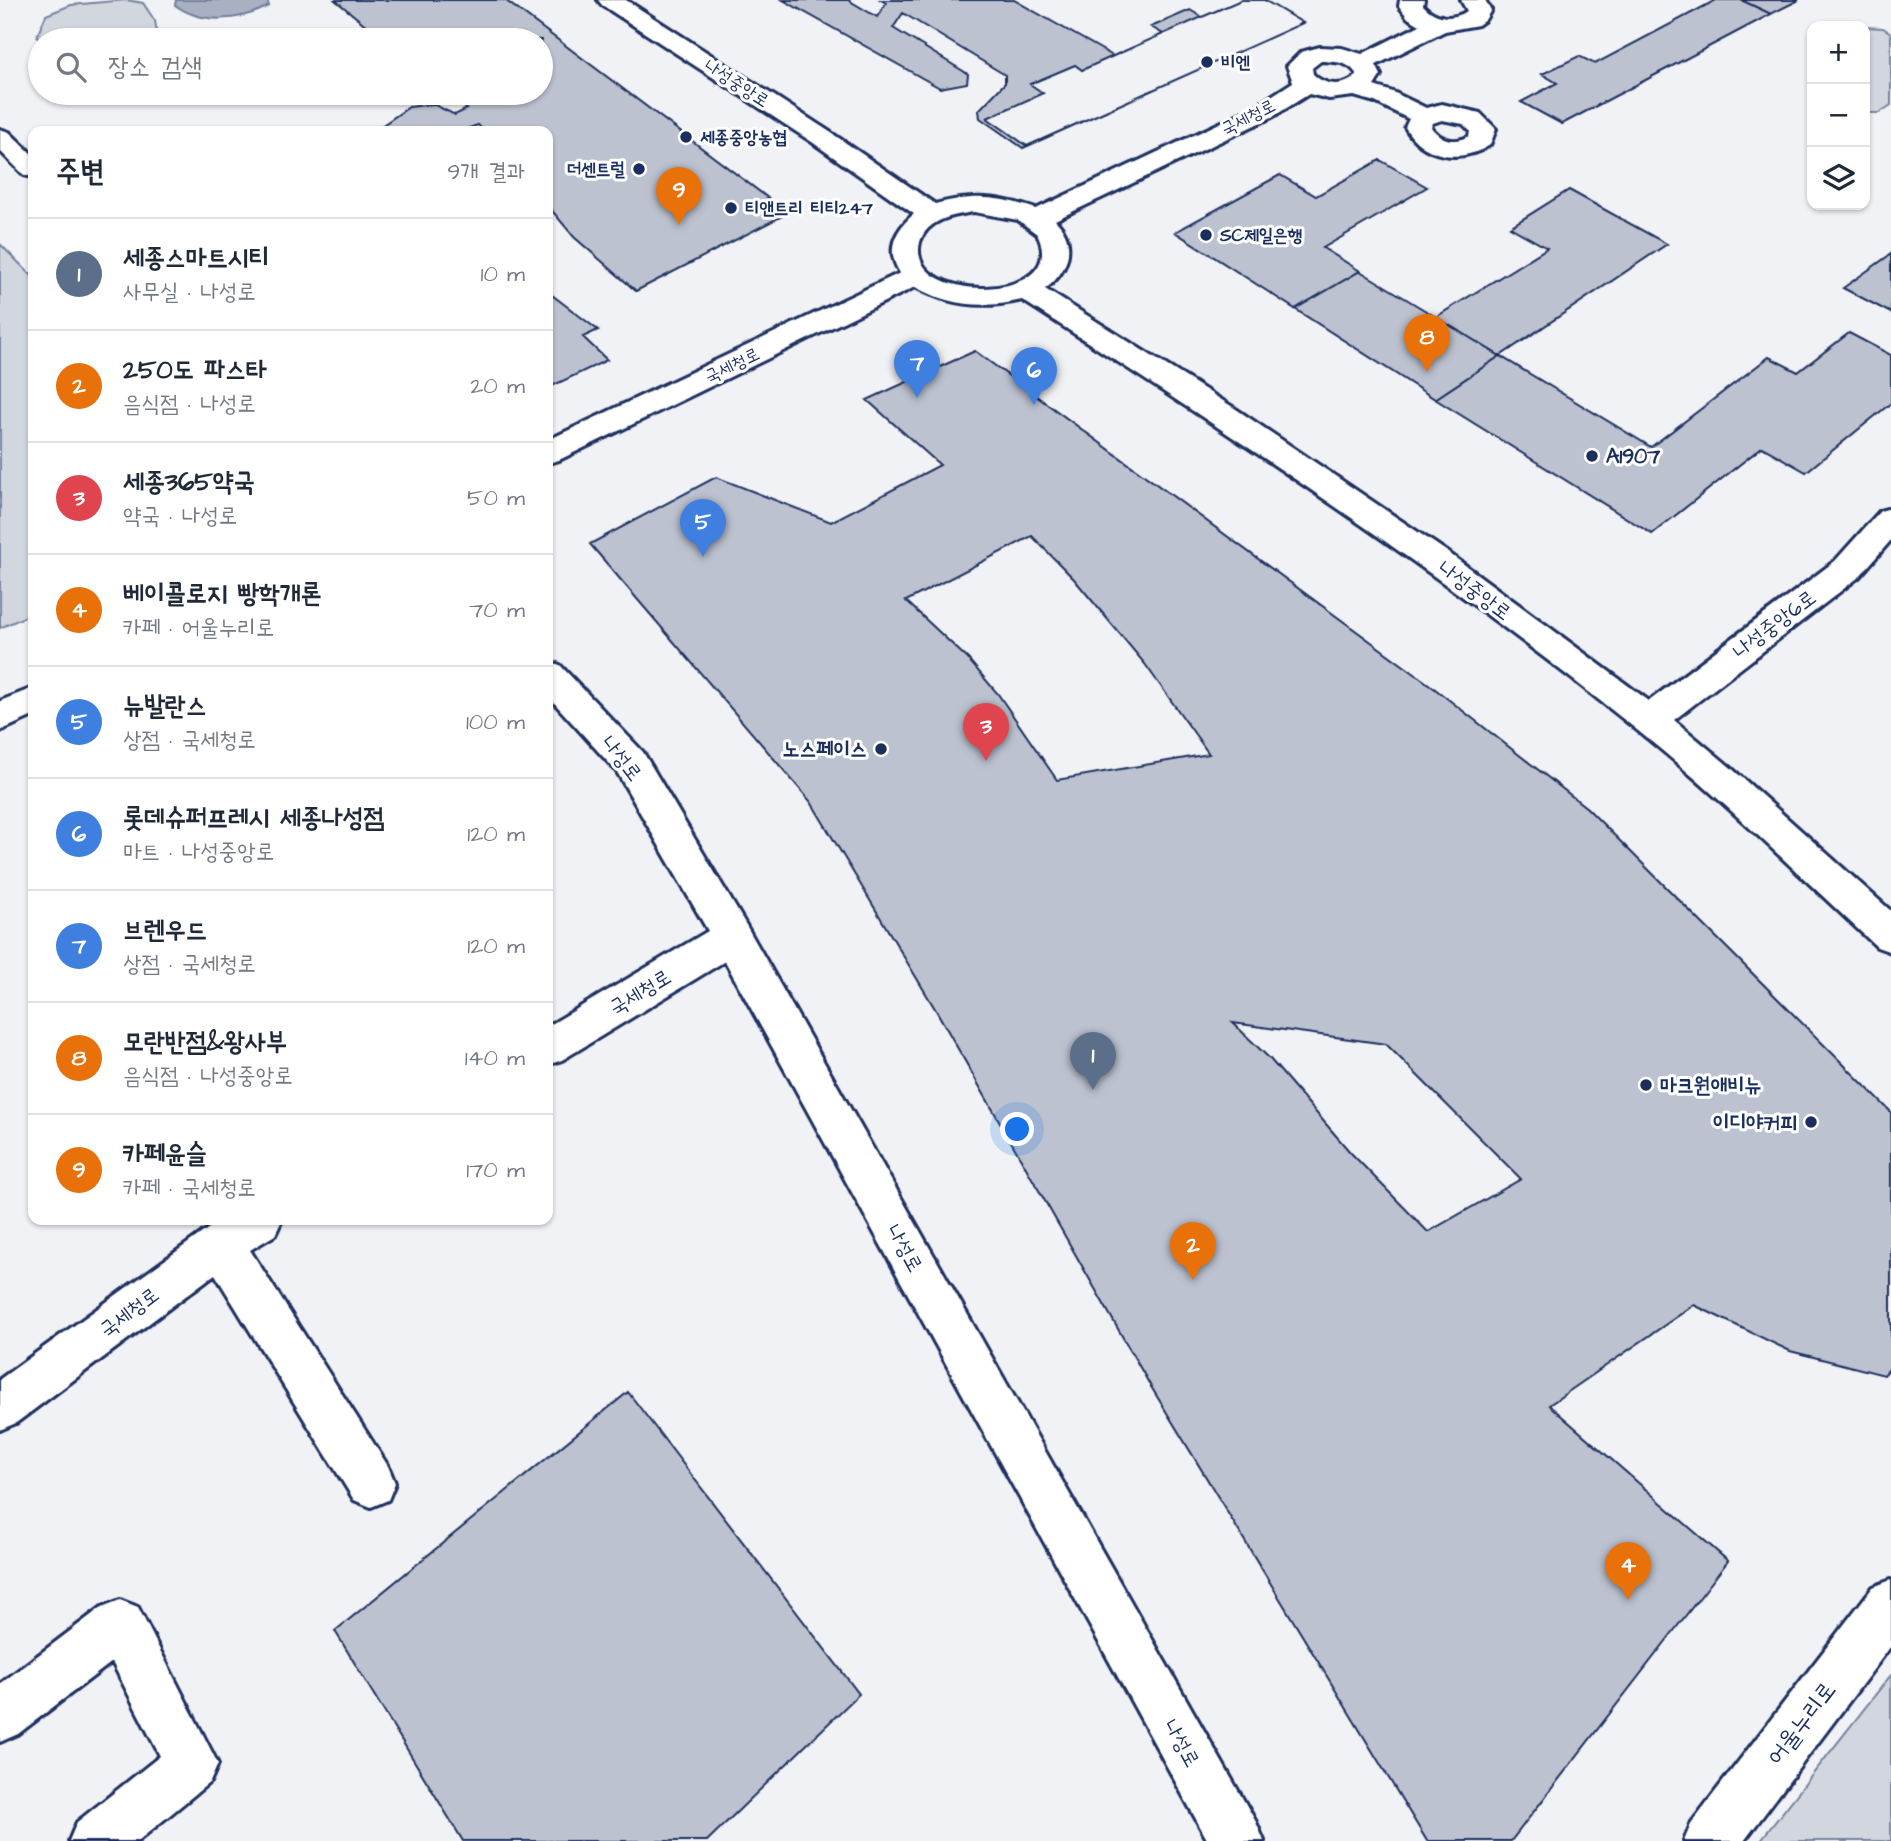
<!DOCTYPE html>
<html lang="ko">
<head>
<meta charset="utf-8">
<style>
	:root { --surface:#fff; --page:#f6f6f7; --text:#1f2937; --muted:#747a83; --line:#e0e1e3; --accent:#1a73e8 }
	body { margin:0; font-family:"Architects Daughter","Poor Story",sans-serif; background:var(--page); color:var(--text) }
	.controls { position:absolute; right:21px; top:21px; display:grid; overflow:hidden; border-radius:14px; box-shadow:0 2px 5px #0004 }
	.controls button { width:63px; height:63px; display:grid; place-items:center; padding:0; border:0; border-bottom:2px solid var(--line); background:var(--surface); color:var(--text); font:35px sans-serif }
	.you { position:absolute; left:1018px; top:1130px; width:24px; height:24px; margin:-18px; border:5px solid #fff; border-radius:50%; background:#1a73e8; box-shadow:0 0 0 10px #1a73e833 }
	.badge { display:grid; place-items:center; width:46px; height:46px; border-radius:50%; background:var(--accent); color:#fff; font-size:23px; font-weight:700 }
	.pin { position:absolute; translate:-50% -58px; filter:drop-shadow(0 2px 4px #0008) }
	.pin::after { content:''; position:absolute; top:37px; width:24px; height:21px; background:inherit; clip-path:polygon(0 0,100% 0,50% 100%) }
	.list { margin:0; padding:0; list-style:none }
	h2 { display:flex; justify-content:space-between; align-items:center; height:91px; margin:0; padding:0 28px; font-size:30px }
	h2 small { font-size:23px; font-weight:400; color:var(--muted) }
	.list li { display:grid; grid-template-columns:46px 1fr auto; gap:21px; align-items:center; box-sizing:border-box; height:112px; padding:0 28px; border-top:2px solid var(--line) }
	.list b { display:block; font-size:26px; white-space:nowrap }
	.list p { margin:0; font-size:23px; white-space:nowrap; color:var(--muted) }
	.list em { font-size:23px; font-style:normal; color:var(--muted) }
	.icon { flex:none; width:38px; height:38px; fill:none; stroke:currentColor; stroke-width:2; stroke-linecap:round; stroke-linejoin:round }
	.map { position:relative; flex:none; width:1891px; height:1841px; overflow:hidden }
	.search { position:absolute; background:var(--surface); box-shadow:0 2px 5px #0004; left:28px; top:28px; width:525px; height:77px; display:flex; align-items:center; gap:18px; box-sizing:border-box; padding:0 24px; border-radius:38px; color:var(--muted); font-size:26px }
	.panel { position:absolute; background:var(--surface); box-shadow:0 2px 5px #0004; left:28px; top:126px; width:525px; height:1099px; border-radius:14px }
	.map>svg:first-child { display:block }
</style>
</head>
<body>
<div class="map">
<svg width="1891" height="1841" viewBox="0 0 1891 1841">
	<rect width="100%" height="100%" fill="#f1f2f5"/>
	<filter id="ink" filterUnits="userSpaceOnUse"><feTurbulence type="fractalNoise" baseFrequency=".0143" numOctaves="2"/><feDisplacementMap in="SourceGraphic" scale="14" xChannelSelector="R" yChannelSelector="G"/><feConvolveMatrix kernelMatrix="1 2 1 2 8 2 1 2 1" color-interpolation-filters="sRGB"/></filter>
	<g filter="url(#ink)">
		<path fill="#d2d6df" stroke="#76829e" stroke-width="2" d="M 126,0 L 143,3 L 155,21 L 158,40 L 40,41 L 37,36 L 46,15 L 71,5 Z
			M 1865,27 L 1883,28 L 1891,33 L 1891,105 L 1879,113 L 1865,113 Z
			M 0,244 L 33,277 L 33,613 L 0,628 Z
			M 1891,1675 L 1891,1841 L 1760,1841 Z"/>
		<path fill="#a8b0c2" stroke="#707c9a" stroke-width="2" d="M 176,0 L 267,0 L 269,6 C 240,21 202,25 175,5 Z"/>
		<path fill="#bcc2d0" stroke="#1b2f5e" stroke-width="2" fill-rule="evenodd" d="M 335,0 L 505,0 L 788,213 L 636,291 L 574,237 L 548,206 L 548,131 L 484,131 L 478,125 L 469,128 L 471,131 L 374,131 L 409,107 L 433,104 L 455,115 L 467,109 L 447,93 L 541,93 L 541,40 L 384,40 Z
			M 783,0 L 848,0 L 877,17 L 886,3 L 881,0 L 1014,0 L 1113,56 L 1241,0 L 1264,0 L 1303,23 L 1023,148 L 980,118 L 979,110 L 1005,83 L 1005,75 L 903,13 L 893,28 L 968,74 L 967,83 L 940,88 Z
			M 1241,0 L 1264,0 L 1303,23 L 1027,146 L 987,118 L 1043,93 L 1030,84 L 1075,65 L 1082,70 L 1163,34 L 1151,27 L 1190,10 L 1202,17 Z
			M 1716,0 L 1741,0 L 1771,14 L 1562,124 L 1521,102 L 1557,83 L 1542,74 L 1579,56 L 1595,64 Z
			M 1741,0 L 1799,0 L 1771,14 Z
			M 1380,160 L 1427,187 L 1323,248 L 1360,271 L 1295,309 L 1175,232 L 1280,175 L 1316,196 Z
			M 1569,190 L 1667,244 L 1500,356 L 1436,317 L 1547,248 L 1510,227 Z
			M 1891,254 L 1891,313 L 1843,288 Z
			M 1360,271 L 1436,317 L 1500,356 L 1435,399 L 1295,309 Z
			M 548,292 L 598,330 L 583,337 L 607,360 L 548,388 Z
			M 1849,333 L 1891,355 L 1891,403 L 1806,472 L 1762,447 L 1652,534 L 1435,399 L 1500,356 L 1651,447 L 1769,357 L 1798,372 Z
			M 975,351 L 1430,685 L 1587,808 L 1891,1112 L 1891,1367 L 1884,1375 L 1790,1351 L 1694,1305 L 1549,1405 L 1728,1561 L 1511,1841 L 1427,1841 L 1150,1385 L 937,1012 L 811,802 L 590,544 L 716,477 L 831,522 L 940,465 L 867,400 ZM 1032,536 L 1074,579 L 1145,664 L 1209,754 L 1057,780 L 998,694 L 968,659 L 906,601 ZM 1233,1023 L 1386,1044 L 1521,1179 L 1428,1232 L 1350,1152 L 1270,1059 Z
			M 628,1392 L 859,1694 L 707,1841 L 463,1841 L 335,1631 Z"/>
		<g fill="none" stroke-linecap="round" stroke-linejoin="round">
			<g stroke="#1b2f5e" stroke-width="6">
				<path id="minor" d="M 598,0 L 626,0 L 830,132 L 935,204 C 973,194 999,196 1036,209 L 1256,106 L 1293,82 L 1287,66 L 1301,52 L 1320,47 L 1342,48 L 1362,54 L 1420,25 L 1408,18 L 1399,6 L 1400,0 L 1424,0 L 1423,5 C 1435,18 1452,21 1467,11 L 1461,0 L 1485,0 L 1491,10 L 1485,20 L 1478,25 L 1445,31 L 1376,65 L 1381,75 L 1374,86 L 1393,92 L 1426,108 L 1442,104 L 1480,113 L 1496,129 L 1490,145 C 1461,164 1422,158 1405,127 L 1409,119 L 1375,102 L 1354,96 L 1329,99 L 1309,94 L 1274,116 L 1055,220 C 1078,242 1069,272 1045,289 L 1236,409 L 1446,551 L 1649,701 L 1835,561 L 1880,511 L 1891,508 L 1891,540 L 1859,577 L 1674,720 L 1729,766 L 1891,911 L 1891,952 L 1877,947 C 1798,874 1721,797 1637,730 C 1442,573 1233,435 1022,300 C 985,309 949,306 915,287 L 559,460 L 548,463 L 548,440 L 900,273 C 885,250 895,230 914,214 L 812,142 L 602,5 ZM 1321,61 C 1335,62 1349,61 1357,75 C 1344,88 1325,86 1313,74 L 1312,68 ZM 1442,120 L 1463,124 L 1470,131 L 1469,136 C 1455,144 1440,140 1431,127 L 1433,123 ZM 974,212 L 1018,220 L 1037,234 C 1073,304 904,305 920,242 C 927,219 954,215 974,212 Z
					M 0,129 L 9,132 L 33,155 L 33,177 L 24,175 L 0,151 Z
					M 548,661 L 560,665 L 643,752 L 746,925 L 1256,1822 L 1264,1841 L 1208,1841 L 725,961 L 562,1060 L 548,1065 L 548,1026 L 708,931 L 617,772 L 548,696 Z
					M 33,688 L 33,716 L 0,731 L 0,701 Z
					M 220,1220 L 282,1220 L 275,1235 L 250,1250 L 388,1466 L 395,1483 L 388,1500 L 371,1507 L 354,1500 L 215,1274 L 16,1423 L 0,1430 L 0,1379 Z
					M 1891,1580 L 1891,1646 L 1744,1841 L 1684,1841 L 1692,1822 L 1873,1587 Z
					M 120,1600 L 138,1607 L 218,1764 L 210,1782 L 138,1841 L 69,1841 L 77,1822 L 160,1756 L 112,1662 L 18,1734 L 0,1742 L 0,1684 L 102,1607 Z"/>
			</g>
			<use href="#minor" fill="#fff" fill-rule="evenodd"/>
		</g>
	</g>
	<g fill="#1b2f5e" stroke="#fff" stroke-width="2.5">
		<circle cx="1207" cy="62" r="7"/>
		<circle cx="686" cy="137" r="7"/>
		<circle cx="639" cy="169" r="7"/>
		<circle cx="731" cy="208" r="7"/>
		<circle cx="1206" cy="235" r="7"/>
		<circle cx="1592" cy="456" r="7"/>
		<circle cx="881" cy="749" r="7"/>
		<circle cx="1646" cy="1085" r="7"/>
		<circle cx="1811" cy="1122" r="7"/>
	</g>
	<g text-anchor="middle" stroke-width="6" stroke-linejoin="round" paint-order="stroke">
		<g font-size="18" font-weight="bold" fill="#1b2f5e" stroke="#fff" text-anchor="start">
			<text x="1221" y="68">비엔</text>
			<text x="700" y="143">세종중앙농협</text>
			<text x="625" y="175" text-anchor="end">더센트럴</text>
			<text x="745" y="214">티앤트리 티티247</text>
			<text x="1220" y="241">SC제일은행</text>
		</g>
		<g font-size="18" fill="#1b2f5e" stroke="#fff">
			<text transform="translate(737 83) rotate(33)" y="6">나성중앙로</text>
			<text transform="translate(1248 117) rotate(-27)" y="6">국세청로</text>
			<text transform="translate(732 365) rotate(-26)" y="6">국세청로</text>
		</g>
		<g font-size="21" font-weight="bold" fill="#1b2f5e" stroke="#fff" text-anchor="start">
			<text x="1606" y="463">A1907</text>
			<text x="867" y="756" text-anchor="end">노스페이스</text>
			<text x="1660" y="1092">마크원애비뉴</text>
			<text x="1797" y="1129" text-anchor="end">이디야커피</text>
		</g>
		<g font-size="21" fill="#1b2f5e" stroke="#fff">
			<text transform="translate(1475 590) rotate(37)" y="7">나성중앙로</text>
			<text transform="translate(1774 624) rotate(-37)" y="7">나성중앙6로</text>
			<text transform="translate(622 758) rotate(52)" y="7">나성로</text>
			<text transform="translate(640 992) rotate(-31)" y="7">국세청로</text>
			<text transform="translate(905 1248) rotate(61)" y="7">나성로</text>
			<text transform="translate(129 1312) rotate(-37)" y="7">국세청로</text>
			<text transform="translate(1182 1743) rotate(61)" y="7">나성로</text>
		</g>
		<g font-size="24" fill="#1b2f5e" stroke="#fff">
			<text transform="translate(1801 1723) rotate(-53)" y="8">어울누리로</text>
		</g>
	</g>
</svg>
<div class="controls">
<button>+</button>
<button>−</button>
<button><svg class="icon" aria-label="layers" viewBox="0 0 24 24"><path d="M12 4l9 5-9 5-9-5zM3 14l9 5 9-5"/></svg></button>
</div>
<div class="you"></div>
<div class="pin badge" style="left:1093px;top:1090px;background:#5c6f8a">1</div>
<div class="pin badge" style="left:1193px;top:1280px;background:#e8710a">2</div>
<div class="pin badge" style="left:986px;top:761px;background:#e0444e">3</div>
<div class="pin badge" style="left:1628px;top:1600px;background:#e8710a">4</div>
<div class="pin badge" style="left:703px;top:557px;background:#3f7fe0">5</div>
<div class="pin badge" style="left:1034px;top:405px;background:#3f7fe0">6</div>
<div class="pin badge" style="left:917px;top:398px;background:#3f7fe0">7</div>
<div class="pin badge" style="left:1427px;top:372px;background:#e8710a">8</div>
<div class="pin badge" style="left:679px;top:225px;background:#e8710a">9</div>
<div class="search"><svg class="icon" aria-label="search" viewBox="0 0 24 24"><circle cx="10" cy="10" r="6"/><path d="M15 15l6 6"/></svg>장소 검색</div>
<section class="panel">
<h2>주변<small>9개 결과</small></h2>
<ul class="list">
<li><span class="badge" style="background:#5c6f8a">1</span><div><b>세종스마트시티</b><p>사무실 · 나성로</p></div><em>10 m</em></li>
<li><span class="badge" style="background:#e8710a">2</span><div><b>250도 파스타</b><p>음식점 · 나성로</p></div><em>20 m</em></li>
<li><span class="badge" style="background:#e0444e">3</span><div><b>세종365약국</b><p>약국 · 나성로</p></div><em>50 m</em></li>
<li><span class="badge" style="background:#e8710a">4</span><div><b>베이콜로지 빵학개론</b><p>카페 · 어울누리로</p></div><em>70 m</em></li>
<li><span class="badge" style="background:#3f7fe0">5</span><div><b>뉴발란스</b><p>상점 · 국세청로</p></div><em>100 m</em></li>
<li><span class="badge" style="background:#3f7fe0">6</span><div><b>롯데슈퍼프레시 세종나성점</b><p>마트 · 나성중앙로</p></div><em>120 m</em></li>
<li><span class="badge" style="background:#3f7fe0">7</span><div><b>브렌우드</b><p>상점 · 국세청로</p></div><em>120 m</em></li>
<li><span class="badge" style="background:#e8710a">8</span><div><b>모란반점&amp;왕사부</b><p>음식점 · 나성중앙로</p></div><em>140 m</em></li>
<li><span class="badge" style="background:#e8710a">9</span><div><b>카페윤슬</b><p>카페 · 국세청로</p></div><em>170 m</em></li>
</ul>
</section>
</div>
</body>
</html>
